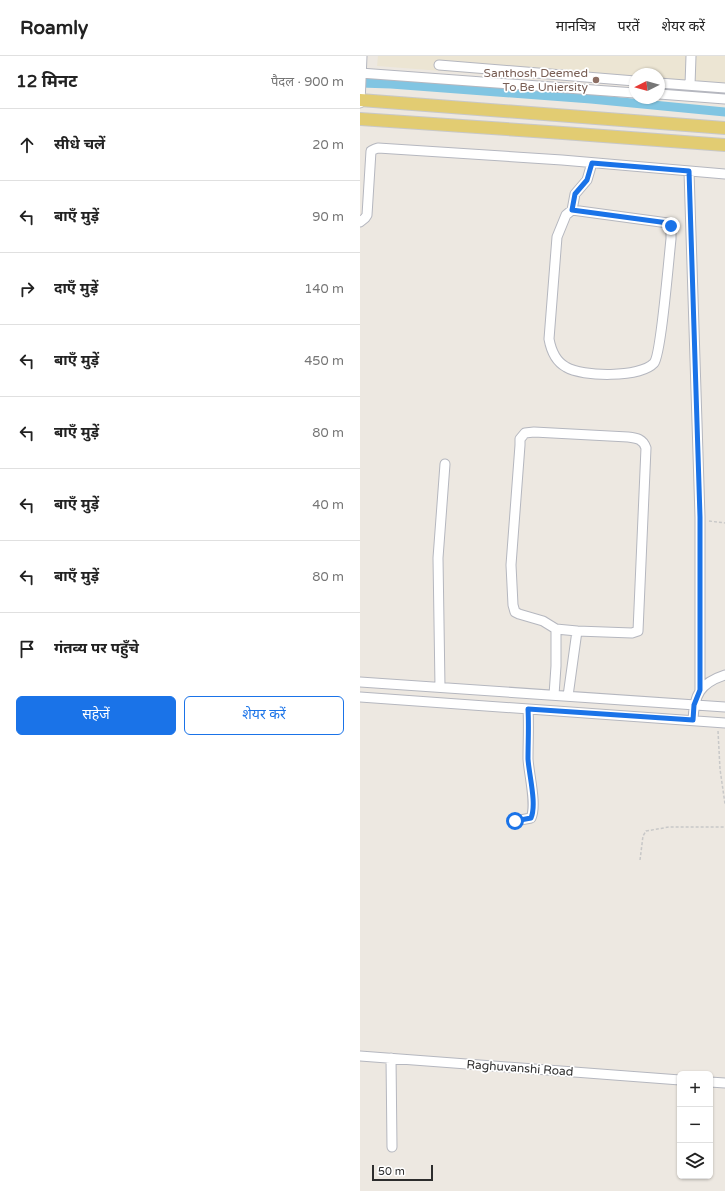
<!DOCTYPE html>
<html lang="hi">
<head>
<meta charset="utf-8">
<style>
	:root { --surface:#fff; --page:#f2f2f2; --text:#222; --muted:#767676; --line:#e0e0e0; --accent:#1a73e8 }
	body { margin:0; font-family:"Varela Round","Noto Sans Devanagari",sans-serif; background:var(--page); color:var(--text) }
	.controls { position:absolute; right:12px; bottom:12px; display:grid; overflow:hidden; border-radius:6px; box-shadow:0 1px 3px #0004 }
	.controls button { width:36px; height:36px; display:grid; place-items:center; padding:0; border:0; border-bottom:1px solid var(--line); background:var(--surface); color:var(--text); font:20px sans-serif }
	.compass { position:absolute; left:269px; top:12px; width:36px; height:36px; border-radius:50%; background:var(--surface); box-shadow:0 1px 3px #0004; rotate:264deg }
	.scale { position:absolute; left:12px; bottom:10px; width:61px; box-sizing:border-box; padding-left:4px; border:2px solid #2d2d2d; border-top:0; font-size:11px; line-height:14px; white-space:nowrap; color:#2d2d2d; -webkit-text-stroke:3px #fff; paint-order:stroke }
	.stop { position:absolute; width:12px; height:12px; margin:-9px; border:3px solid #1a73e8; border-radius:50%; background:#fff }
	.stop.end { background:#1a73e8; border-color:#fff; box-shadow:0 1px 4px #0008 }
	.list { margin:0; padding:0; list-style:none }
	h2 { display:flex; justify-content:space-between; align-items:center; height:52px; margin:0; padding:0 16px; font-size:17px }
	h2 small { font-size:13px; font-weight:400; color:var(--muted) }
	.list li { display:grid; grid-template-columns:26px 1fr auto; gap:12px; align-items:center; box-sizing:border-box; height:72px; padding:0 16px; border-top:1px solid var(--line) }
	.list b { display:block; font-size:15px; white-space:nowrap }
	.list em { font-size:13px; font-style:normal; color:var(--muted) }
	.actions { display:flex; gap:8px; padding:12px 16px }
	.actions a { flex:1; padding:9px 0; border:1px solid var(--accent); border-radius:6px; text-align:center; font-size:14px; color:var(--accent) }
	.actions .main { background:var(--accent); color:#fff }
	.icon { flex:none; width:22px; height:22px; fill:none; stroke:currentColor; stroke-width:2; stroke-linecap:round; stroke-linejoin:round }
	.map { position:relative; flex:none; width:365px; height:1135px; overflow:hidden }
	header { display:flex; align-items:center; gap:24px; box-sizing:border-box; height:56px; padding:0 20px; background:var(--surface); border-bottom:1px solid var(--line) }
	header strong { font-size:19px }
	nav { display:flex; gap:22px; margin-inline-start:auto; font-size:14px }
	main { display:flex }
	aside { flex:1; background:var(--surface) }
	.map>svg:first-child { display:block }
</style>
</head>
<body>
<header>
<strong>Roamly</strong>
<nav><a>मानचित्र</a><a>परतें</a><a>शेयर करें</a></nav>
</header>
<main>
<aside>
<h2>12 मिनट<small>पैदल · 900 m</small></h2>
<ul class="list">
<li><svg class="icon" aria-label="ahead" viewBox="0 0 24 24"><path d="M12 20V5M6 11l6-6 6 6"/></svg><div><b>सीधे चलें</b></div><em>20 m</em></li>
<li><svg class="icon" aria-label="left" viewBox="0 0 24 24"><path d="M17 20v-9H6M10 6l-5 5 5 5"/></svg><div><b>बाएँ मुड़ें</b></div><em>90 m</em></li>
<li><svg class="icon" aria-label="right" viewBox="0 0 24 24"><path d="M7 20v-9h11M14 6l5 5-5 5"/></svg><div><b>दाएँ मुड़ें</b></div><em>140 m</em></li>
<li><svg class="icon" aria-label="left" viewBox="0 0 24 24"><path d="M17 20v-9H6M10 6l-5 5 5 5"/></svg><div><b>बाएँ मुड़ें</b></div><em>450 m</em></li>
<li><svg class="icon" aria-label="left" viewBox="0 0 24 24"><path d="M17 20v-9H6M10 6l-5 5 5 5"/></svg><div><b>बाएँ मुड़ें</b></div><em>80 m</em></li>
<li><svg class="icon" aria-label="left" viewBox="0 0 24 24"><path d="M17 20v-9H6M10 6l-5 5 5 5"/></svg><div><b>बाएँ मुड़ें</b></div><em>40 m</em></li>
<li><svg class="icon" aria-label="left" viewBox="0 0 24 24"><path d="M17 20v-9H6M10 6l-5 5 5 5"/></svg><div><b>बाएँ मुड़ें</b></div><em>80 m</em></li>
<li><svg class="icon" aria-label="arrive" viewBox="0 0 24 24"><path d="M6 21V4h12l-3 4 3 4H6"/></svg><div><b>गंतव्य पर पहुँचे</b></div></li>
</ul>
<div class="actions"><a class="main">सहेजें</a><a>शेयर करें</a></div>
</aside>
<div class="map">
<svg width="365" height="1135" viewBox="0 0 365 1135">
	<rect width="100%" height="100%" fill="#ede8e1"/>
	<path fill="#ece5d3" d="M 18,0 L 365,0 L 365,38 L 299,32 L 299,18 L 275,18 L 275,30 L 17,10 Z"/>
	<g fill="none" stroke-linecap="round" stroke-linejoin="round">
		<path stroke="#81c5e2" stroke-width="9" d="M 0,27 L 31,28 L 231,43 L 365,56"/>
		<g stroke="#b5b7bf" stroke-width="11">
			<path id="minor" d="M 79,9 L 275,25
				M 0,17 L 275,37
				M 299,27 L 365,32
				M 330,29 L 331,0
				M 299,38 L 365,43
				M 0,47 L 2,0
				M 329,115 L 340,461 L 340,635
				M 212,154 L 308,167 L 311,170 L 311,183 C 309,200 301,299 294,307 C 280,322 222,321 206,311 C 195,305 191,294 189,283 L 197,181 L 206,159 L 212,154 L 215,138 L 227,124 L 232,107
				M 0,166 L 5,162 L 7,159 L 11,95 L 15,93 L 18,92 L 202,104 L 365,118
				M 174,376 L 268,381 C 277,382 283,383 286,392 L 278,575 L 272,577 L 217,575 L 196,573 L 183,565 L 159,558 L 155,556 L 153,549 L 151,509 L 160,389 L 160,383 L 165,377 Z
				M 0,626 L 365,651
				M 80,631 L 78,502 L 85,408
				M 194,639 L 196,610 L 196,573
				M 208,640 L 217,575
				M 0,641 L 365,667
				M 333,664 C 334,639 340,627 365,619
				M 155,765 L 171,762 C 177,749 169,719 168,703 C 168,686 169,670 168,653
				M 0,1000 L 320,1024
				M 31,1002 L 32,1091
				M 350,1026 L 365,1027"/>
		</g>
		<g stroke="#c8c8c8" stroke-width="14">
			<path id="major" d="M 0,44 L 365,72
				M 0,63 L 203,77 L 365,89"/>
		</g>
		<path stroke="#c8c8c8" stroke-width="1.5" stroke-dasharray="3 2" stroke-linecap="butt" d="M 349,465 L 365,467
			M 358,675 L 360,713 L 365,748
			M 280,804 L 283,780 L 286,775 L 309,771 L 365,771"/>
		<use href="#minor" stroke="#fff" stroke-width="9"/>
		<use href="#major" stroke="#e2cc72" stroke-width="12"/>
	</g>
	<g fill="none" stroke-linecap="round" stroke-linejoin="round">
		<path stroke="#1a73e8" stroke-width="5" d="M 155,765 L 171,762 C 177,748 169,719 168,703 C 168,686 169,670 168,653 L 333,664 L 334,649 L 340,634 L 340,461 L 329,115 L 232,107 L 227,124 L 215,138 L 212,154 L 308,167 L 311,170"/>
	</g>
	<circle fill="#8d6e63" stroke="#fff" stroke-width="1.5" cx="236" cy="24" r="4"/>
	<g text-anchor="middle" stroke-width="3.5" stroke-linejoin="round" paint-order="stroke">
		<g font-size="12" fill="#785e54" stroke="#fff" text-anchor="end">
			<text x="228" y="21">Santhosh Deemed<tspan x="228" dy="14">To Be Uniersity</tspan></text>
		</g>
		<g font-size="12" fill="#2d2d2d" stroke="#fff">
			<text transform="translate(160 1012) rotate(4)" y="4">Raghuvanshi Road</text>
		</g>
	</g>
</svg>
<div class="controls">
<button>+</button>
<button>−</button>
<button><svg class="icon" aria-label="layers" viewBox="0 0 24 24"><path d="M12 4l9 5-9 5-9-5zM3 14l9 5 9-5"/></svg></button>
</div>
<svg class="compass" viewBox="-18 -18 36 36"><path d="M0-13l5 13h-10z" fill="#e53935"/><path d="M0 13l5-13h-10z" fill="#767676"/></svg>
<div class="scale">50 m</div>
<div class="stop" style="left:155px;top:765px"></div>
<div class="stop end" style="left:311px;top:170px"></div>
</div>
</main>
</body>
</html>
